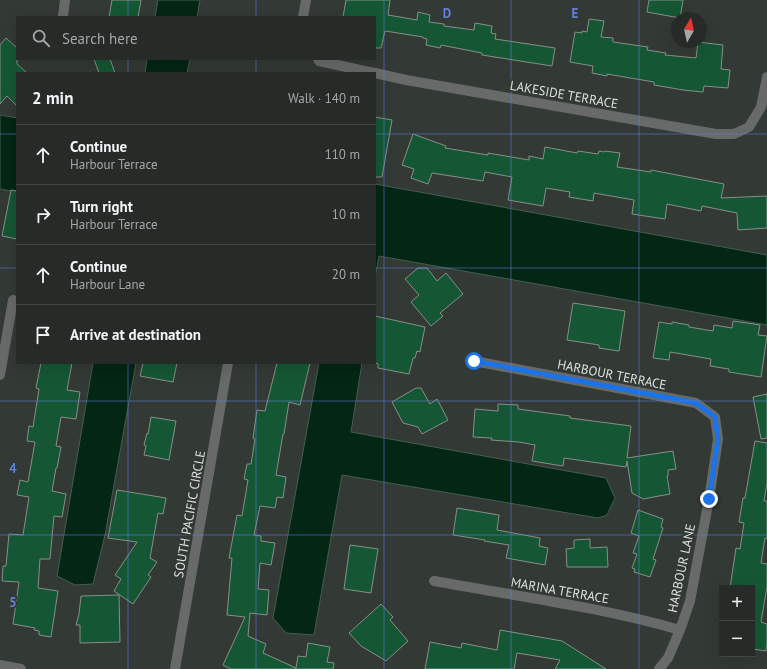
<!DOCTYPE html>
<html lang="en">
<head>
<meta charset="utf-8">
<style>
	:root { --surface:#262b28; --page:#323734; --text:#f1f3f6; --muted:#a4a7a8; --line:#424745 }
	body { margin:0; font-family:"PT Sans",sans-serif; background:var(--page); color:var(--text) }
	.controls { position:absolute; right:12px; bottom:12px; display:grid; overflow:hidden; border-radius:0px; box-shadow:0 4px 16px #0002 }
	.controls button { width:36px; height:36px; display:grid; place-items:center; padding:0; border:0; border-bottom:1px solid var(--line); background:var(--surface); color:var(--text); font:20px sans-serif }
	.compass { position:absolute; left:671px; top:12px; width:36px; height:36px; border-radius:50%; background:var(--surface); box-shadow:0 4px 16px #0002; rotate:9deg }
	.stop { position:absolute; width:12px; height:12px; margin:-9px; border:3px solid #1a73e8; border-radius:50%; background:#fff }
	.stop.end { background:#1a73e8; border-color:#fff; box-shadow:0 1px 4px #0008 }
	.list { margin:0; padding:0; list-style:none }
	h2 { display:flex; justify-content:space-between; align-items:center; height:52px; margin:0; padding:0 16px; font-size:17px }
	h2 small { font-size:13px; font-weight:400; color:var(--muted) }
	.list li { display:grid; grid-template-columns:26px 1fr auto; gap:12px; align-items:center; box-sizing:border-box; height:60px; padding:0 16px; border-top:1px solid var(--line) }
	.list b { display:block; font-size:15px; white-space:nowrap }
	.list p { margin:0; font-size:13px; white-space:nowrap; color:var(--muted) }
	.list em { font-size:13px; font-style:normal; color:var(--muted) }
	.icon { flex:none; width:22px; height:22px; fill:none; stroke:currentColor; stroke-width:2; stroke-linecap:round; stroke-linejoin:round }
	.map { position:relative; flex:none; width:767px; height:669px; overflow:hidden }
	.search { position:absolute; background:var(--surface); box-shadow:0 4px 16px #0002; left:16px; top:16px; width:360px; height:44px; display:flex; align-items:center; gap:10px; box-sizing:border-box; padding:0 14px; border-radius:0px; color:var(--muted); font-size:15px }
	.panel { position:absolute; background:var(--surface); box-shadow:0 4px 16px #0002; left:16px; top:72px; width:360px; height:292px; border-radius:0px }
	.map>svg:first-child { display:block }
</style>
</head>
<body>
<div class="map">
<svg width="767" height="669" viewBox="0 0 767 669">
	<rect width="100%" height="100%" fill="#333935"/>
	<path fill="#042614" stroke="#455e50" d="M 158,0 L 200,0 L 197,17 L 155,17 Z
		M 147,59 L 190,59 L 187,73 L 145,73 Z
		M 0,115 L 17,118 L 17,192 L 0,189 Z
		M 375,184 L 767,255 L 767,325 L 379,256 L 375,278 Z
		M 93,363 L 136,363 L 105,535 L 93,584 L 75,585 L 57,576 Z
		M 319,363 L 362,363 L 351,432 L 606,478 L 615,498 L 607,515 L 598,518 L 342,475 L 314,635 L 286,633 L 273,618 Z"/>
	<path fill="#155734" stroke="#878e89" d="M 112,0 L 141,0 L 138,17 L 109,17 Z
		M 346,0 L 390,0 L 388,15 L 417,20 L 418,12 L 430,15 L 429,22 L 444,24 L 444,26 L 474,30 L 475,23 L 492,26 L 491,33 L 496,34 L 495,39 L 555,48 L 552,66 L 482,55 L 482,53 L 441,45 L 440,48 L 426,45 L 427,39 L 423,38 L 423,37 L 385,31 L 381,48 L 375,48 L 375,17 L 343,17 Z
		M 649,0 L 683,0 L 680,18 L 647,12 Z
		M 589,19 L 604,21 L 601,37 L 613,38 L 613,42 L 648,47 L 647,50 L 666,53 L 665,55 L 696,58 L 698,42 L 723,45 L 721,69 L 730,70 L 728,88 L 704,86 L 703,92 L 683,90 L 654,85 L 654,82 L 607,74 L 607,76 L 592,73 L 593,66 L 570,62 L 575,32 L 582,33 L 582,31 L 587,32 Z
		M 6,38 L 17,48 L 17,64 L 27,73 L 17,73 L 17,106 L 7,96 L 0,104 L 0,45 Z
		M 94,59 L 110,59 L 115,73 L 99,73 Z
		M 375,117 L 392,120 L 382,177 L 375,177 Z
		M 413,134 L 446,146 L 445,148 L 488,155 L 488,153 L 529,160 L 529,156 L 543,159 L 545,147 L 577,153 L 578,151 L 598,154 L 599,151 L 604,152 L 605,151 L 620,153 L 617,167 L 651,172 L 651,170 L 724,184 L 721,198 L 767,196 L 767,228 L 738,230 L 737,213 L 702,206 L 701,211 L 667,204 L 665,219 L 632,214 L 634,200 L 594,193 L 593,201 L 569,197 L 570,192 L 546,188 L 543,206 L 508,200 L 512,177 L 485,172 L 483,181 L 432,173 L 428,184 L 411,178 L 414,169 L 402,165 Z
		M 11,190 L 17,191 L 17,239 L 2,236 Z
		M 418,268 L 427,268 L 437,281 L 446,273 L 463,294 L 440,313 L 443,316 L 431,326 L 411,302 L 419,295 L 405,279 Z
		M 573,303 L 625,311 L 619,351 L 599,348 L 599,345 L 567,340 Z
		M 375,316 L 425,327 L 420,352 L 417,351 L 415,358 L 413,358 L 409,374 L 378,368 L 378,364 L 375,363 Z
		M 733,321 L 760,325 L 758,335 L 767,336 L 761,377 L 729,372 L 729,369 L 710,366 L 711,359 L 670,352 L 669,360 L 653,358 L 659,322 L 672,324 L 672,322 L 689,325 L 689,327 L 713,331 L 714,325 L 732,328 Z
		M 41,363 L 72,363 L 67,390 L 80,392 L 76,419 L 61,417 L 56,446 L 61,447 L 57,468 L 56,468 L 52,491 L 66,494 L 62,517 L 54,516 L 50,559 L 40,559 L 38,588 L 58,591 L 51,637 L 39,635 L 39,631 L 34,630 L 35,628 L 13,624 L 19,582 L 2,581 L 3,566 L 6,566 L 9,534 L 23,535 L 29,497 L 17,495 L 20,480 L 28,482 L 35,442 L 27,441 L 29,426 L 33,427 L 39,389 L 36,388 Z
		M 143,363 L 177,363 L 173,382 L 140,376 Z
		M 277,363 L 310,363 L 300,405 L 289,402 L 284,434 L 283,434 L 276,475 L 286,477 L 283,498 L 277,497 L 275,508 L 260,506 L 254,535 L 261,536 L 261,541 L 275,543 L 271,565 L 260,563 L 258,589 L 269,590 L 267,615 L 250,613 L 248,636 L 266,644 L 263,653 L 296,668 L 298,656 L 306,657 L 308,643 L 330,647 L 327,662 L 334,663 L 333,669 L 231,669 L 223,665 L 245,617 L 227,615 L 232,558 L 229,558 L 237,515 L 242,516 L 248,480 L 244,479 L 247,464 L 251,464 L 255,439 L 253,438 L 257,410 L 265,411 Z
		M 416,388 L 421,388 L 430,404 L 437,399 L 448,420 L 422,434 L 418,427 L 403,423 L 392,402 Z
		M 767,394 L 767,438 L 761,439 L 753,397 Z
		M 498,404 L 518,405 L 518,409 L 570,416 L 570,418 L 631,426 L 627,458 L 673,451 L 676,469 L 668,470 L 668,476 L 667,476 L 670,494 L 643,499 L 632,493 L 627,461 L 626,467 L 564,458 L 563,466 L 532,461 L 535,445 L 519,442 L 491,440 L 492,438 L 473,437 L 475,409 L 498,411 Z
		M 151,417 L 176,421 L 169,460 L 144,455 L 146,446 L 144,445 L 147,433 L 148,434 Z
		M 755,441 L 767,443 L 767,483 L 764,501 L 767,501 L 767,539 L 765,538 L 761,563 L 767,564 L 767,587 L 761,622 L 767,624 L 767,643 L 766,651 L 752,649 L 752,588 L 730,588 L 736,548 L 740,549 L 744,523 L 739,522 L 743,498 L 745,498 Z
		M 117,490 L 166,498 L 163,514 L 158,513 L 150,558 L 157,562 L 148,575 L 151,577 L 133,604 L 114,591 L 121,579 L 115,575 L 137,542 L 108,538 Z
		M 457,508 L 499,515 L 497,530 L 540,538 L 539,546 L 548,548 L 545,565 L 506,558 L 509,545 L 484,541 L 485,540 L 453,535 Z
		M 638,510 L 663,519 L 661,527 L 663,528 L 653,559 L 656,560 L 650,577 L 634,572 L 635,569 L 632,568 L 637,554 L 633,553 L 639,536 L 631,533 Z
		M 590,539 L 590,548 L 607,547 L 608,567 L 567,567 L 566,549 L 574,548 L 574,540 Z
		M 350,545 L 378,549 L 371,593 L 344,589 Z
		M 119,595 L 120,642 L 80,643 L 80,625 L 76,625 L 79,614 L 81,596 Z
		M 381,604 L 393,617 L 390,620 L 408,641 L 386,661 L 361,646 L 349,633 Z
		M 500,630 L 562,641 L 606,669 L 555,669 L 560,660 L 517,653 L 514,669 L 425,669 L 430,642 L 461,648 L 462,643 L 497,650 Z"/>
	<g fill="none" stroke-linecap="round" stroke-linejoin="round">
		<path stroke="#676a68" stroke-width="10" d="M 63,16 L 65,0
			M 303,17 L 306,0
			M 318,59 L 319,61 L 374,73
			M 375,73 L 406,80 L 716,134 L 734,134 L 749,127 L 761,107 L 767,77
			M 474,361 L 696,403 L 715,417 L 718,439 L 709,499 L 690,601 L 680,630 L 668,658 L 659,669
			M 0,375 L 13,300
			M 434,581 C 516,596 600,607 680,630
			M 0,665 L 21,669
			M 175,669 L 228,363"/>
	</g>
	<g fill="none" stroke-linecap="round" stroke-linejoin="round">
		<path stroke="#1a73e8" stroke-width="5" d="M 474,361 L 696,403 L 715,417 L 718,439 L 709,499"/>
	</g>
	<path fill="none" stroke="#6081da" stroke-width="1" stroke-opacity="0.55" d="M 128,0 L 128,17M 256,0 L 256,17M 384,0 L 384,669M 511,0 L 511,669M 639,0 L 639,669M 128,59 L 128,73M 256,59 L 256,73M 0,134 L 17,134M 375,134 L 767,134M 0,268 L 17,268M 375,268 L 767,268M 128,363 L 128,669M 256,363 L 256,669M 0,401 L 767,401M 0,535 L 767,535"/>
	<g text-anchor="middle" stroke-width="3.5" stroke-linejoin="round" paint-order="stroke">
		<g font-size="13" fill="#dce0dd" stroke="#333935">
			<text transform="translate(564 94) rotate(10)" y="5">LAKESIDE TERRACE</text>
			<text transform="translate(612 374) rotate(11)" y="5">HARBOUR TERRACE</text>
			<text transform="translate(189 514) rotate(-80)" y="5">SOUTH PACIFIC CIRCLE</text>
			<text transform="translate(681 568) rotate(-78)" y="5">HARBOUR LANE</text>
			<text transform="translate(560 590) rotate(10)" y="5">MARINA TERRACE</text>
		</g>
	</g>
	<g font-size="13" text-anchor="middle" font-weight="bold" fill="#6081da" stroke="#333935" stroke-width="3.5" stroke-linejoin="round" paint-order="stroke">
		<text x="447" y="18">D</text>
		<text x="575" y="18">E</text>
		<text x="13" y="473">4</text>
		<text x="13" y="607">5</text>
	</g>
</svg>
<div class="controls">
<button>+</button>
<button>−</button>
</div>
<svg class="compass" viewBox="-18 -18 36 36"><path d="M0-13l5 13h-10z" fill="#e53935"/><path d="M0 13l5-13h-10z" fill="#a4a7a8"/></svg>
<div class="stop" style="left:474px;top:361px"></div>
<div class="stop end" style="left:709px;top:499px"></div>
<div class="search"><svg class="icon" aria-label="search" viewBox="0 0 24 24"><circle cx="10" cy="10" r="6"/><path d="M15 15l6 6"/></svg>Search here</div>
<section class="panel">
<h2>2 min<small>Walk · 140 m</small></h2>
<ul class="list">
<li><svg class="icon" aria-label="ahead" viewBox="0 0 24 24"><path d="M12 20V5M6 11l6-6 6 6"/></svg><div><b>Continue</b><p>Harbour Terrace</p></div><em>110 m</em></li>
<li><svg class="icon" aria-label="right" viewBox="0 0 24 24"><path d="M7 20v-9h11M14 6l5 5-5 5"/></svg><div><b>Turn right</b><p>Harbour Terrace</p></div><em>10 m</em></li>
<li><svg class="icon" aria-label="ahead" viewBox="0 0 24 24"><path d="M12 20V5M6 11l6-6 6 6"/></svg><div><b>Continue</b><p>Harbour Lane</p></div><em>20 m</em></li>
<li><svg class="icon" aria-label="arrive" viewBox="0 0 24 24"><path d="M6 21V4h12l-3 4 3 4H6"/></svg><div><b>Arrive at destination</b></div></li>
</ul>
</section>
</div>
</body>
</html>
